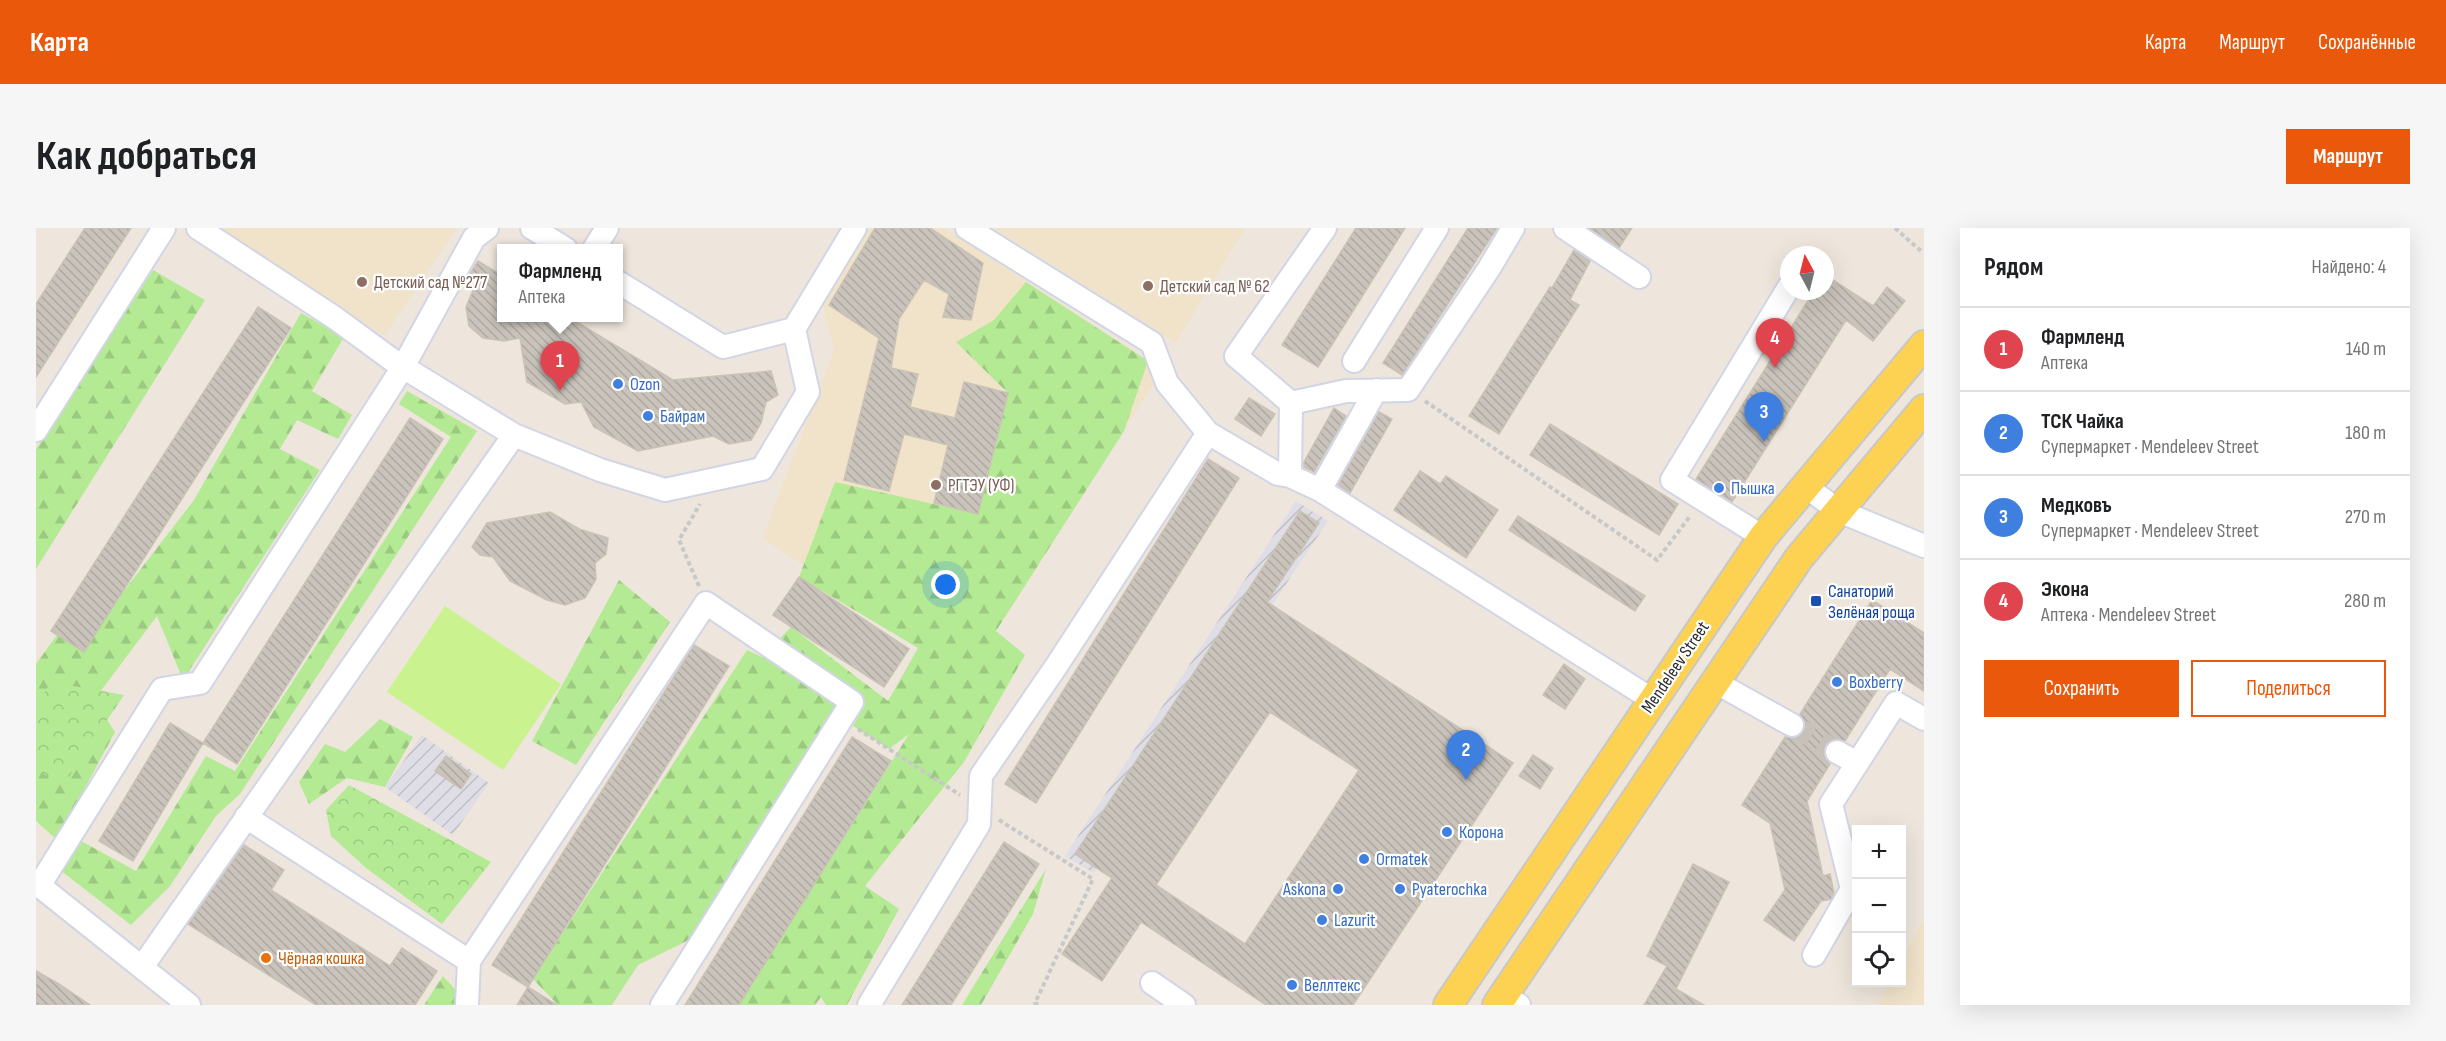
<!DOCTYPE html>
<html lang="ru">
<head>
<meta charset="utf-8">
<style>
	:root { --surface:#fff; --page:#f6f6f6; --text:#202124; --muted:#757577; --line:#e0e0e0; --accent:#ea580c }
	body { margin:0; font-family:"Sofia Sans Condensed",sans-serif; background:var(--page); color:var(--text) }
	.controls { position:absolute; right:18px; bottom:18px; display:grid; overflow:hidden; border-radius:0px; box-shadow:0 6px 24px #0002 }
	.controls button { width:54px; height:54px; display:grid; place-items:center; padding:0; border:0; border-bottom:2px solid var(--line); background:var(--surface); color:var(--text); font:30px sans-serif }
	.compass { position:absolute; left:1744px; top:18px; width:54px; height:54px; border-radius:50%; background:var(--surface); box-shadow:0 6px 24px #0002; rotate:353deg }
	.you { position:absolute; left:910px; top:357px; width:21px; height:21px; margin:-15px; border:4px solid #fff; border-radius:50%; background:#1a73e8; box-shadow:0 0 0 9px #1a73e833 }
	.badge { display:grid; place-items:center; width:39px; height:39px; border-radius:50%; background:var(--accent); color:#fff; font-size:20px; font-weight:700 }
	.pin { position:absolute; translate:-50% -50px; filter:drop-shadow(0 2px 3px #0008) }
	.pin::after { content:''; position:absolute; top:32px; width:21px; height:18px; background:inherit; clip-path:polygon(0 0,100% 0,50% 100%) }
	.popup { position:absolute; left:461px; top:16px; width:126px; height:78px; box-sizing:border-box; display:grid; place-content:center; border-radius:0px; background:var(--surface); filter:drop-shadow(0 2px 4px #0005); font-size:20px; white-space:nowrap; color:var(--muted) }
	.popup b { font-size:22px; color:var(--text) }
	.popup::after { content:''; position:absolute; left:50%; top:100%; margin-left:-12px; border:12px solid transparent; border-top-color:var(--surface) }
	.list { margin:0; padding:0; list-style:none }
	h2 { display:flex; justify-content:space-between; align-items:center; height:78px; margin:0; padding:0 24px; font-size:26px }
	h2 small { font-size:20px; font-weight:400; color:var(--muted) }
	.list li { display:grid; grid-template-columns:39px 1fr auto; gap:18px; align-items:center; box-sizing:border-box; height:84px; padding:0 24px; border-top:2px solid var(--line) }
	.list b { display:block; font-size:22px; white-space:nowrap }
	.list p { margin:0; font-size:20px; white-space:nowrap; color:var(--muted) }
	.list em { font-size:20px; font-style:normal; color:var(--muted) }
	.actions { display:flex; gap:12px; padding:18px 24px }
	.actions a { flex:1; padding:14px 0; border:2px solid var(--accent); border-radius:0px; text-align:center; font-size:21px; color:var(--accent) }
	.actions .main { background:var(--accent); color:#fff }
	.icon { flex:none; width:33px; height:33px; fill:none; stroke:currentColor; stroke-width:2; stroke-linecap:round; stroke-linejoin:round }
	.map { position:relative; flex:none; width:1888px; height:777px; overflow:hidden; border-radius:0px }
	header { display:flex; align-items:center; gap:36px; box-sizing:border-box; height:84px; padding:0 30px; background:var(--accent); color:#fff }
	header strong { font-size:28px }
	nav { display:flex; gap:33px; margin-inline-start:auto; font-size:21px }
	.intro { display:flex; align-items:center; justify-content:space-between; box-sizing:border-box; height:144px; padding:0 36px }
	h1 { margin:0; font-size:42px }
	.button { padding:15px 27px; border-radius:0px; background:var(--accent); color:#fff; font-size:21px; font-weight:700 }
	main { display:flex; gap:36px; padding:0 36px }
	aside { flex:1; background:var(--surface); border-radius:0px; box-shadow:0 6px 24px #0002 }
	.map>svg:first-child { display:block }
</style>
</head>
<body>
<header>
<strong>Карта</strong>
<nav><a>Карта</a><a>Маршрут</a><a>Сохранённые</a></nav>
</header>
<div class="intro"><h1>Как добраться</h1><a class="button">Маршрут</a></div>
<main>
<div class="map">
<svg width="1888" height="777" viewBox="0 0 1888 777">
	<defs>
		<pattern id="industrial-furrows" width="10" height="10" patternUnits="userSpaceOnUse" patternTransform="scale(1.5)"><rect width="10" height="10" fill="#dfdde6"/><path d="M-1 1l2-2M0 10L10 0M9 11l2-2" fill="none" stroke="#c0bec5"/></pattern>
		<pattern id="forest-firs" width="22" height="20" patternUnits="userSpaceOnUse" patternTransform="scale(1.5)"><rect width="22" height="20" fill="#b3ea93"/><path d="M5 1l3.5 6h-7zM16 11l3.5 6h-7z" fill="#9ac97f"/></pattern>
		<pattern id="park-crowns" width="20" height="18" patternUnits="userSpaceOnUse" patternTransform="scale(1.5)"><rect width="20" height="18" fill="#b3ea93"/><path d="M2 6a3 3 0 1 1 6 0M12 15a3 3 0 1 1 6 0" fill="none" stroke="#9ac97f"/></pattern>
		<pattern id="building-back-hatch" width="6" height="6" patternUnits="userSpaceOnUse" patternTransform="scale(1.5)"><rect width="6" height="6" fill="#c9c3bb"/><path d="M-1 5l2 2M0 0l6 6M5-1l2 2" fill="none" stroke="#ada8a1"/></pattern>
	</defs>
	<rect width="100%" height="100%" fill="#eee6dc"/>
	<path fill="url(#industrial-furrows)" d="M 1260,273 L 1292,293 L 1058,645 L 1029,628 Z
		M 386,507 L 453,555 L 417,607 L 349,559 Z"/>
	<path fill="#f1e3ca" d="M 185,0 L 421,0 L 348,108 Z
		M 834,0 L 908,0 L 1127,142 L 935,442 L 726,311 L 798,123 L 787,77 Z
		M 957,0 L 1209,0 L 1140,115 Z
		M 1888,690 L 1888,777 L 1845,777 L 1842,775 L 1853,755 L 1866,754 L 1866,732 Z"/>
	<path fill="url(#forest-firs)" d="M 117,42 L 169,72 L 0,341 L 0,221 Z
		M 990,54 L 1112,133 L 1088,203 L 960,403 L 989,427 L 928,534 L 829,658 L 863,681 L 811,777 L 790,777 L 785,769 L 779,777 L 703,777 L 873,506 L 853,521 L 817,498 L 829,476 L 753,442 L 816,474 L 657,710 L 602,737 L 576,777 L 522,777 L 497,751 L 711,422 L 726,429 L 755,399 L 852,473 L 882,420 L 763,349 L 799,254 L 942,286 L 972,165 L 920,114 L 958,92 Z
		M 265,85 L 308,109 L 276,163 L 316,187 L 302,211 L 261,192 L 244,221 L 284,242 L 147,452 L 121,388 L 58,472 L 79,504 L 21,612 L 0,593 L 0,436 L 21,407 L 48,424 L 84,368 L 158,272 Z
		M 371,163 L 441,203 L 204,566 L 180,588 L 134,658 L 95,697 L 24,642 L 43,612 L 100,643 L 170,528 L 199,543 L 415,209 L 363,176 Z
		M 583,352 L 634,394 L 540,537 L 496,513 Z
		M 344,491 L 377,509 L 349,559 L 311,550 L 273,576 L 263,554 L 289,516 L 309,524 Z
		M 1010,641 L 997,686 L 945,777 L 926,777 Z
		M 407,748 L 424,767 L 425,777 L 388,777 Z"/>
	<path fill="url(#park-crowns)" d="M 15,454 L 88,467 L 27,558 L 0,541 L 0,478 Z
		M 313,557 L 455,634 L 406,696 L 330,640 L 295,608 L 290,582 Z"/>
	<path fill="#caf28e" d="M 409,378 L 525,456 L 467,542 L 351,464 Z"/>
	<path fill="url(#building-back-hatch)" stroke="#cac2b5" stroke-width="1.5" fill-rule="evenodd" d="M 49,0 L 95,0 L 0,149 L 0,76 Z
		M 839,0 L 894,0 L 947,35 L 935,92 L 907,89 L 913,66 L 888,52 L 863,91 L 855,140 L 882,146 L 874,179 L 919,190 L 928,154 L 972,165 L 942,286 L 898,275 L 912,217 L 868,206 L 853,263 L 808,252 L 843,110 L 793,77 Z
		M 1320,0 L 1369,0 L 1282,139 L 1246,117 Z
		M 1432,0 L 1461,0 L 1366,147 L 1347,135 Z
		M 1553,0 L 1596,0 L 1583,20 Z
		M 1538,22 L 1554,33 L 1534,72 L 1543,77 L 1463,206 L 1433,188 L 1514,59 L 1516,60 Z
		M 442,33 L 465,47 L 465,90 L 534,90 L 637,152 L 735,143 L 742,167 L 730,174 L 725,195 L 715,212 L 693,216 L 677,208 L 602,223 L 558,199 L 545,174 L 529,176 L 491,154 L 484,110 L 468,113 L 447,110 L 433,98 L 430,79 L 440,55 L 432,49 Z
		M 1789,47 L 1837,78 L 1851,59 L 1869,73 L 1837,113 L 1810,92 L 1696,274 L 1660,251 L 1778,63 L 1789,63 Z
		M 222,79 L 255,100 L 48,424 L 15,403 Z
		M 1213,170 L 1239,186 L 1225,208 L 1199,191 Z
		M 1298,180 L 1310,188 L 1278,244 L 1268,239 L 1268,234 Z
		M 1343,184 L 1356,191 L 1314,265 L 1302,257 Z
		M 374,190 L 407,211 L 201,536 L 167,515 Z
		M 1514,196 L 1642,276 L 1623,307 L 1494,227 Z
		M 1172,231 L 1203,250 L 1000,575 L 969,556 Z
		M 1384,243 L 1404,256 L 1410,248 L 1462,282 L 1430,330 L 1358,282 Z
		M 1264,283 L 1283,295 L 1231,374 L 1477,535 L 1317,777 L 1230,777 L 1105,694 L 1066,753 L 1026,726 L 1076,650 L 1039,626 ZM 1234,484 L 1323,542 L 1209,716 L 1120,657 Z
		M 514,284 L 543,301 L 572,310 L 570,326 L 559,335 L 560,351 L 549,370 L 529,377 L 511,372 L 474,353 L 457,329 L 444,327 L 436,319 L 451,295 Z
		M 1482,288 L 1609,368 L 1599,383 L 1473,302 Z
		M 763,349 L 873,421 L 848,459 L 737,387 Z
		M 1836,372 L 1888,405 L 1888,463 L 1854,441 L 1809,513 L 1800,511 L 1794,513 L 1789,518 L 1789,530 L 1794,536 L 1771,573 L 1787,648 L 1794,646 L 1798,665 L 1795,671 L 1785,673 L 1758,713 L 1728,692 L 1749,662 L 1734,595 L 1706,577 L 1749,509 L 1757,510 L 1767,504 L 1769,496 L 1764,486 Z
		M 658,417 L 693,438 L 492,759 L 521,777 L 481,777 L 492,759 L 456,737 Z
		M 1528,436 L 1549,451 L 1529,481 L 1507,467 Z
		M 134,495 L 167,515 L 97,633 L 63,613 Z
		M 816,509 L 855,533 L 703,777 L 649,777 Z
		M 1497,527 L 1517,540 L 1504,561 L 1483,548 Z
		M 410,528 L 435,546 L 425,561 L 399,543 Z
		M 968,614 L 1003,636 L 915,777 L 866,777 Z
		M 208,617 L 248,642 L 235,662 L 354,738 L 366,720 L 401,743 L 379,777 L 280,777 L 152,696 Z
		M 1657,636 L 1693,654 L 1640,761 L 1668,777 L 1608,777 L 1631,738 L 1611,728 Z
		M 0,743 L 23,756 L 54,777 L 0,777 Z"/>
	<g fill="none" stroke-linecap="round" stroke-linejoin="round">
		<path stroke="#c7c1b9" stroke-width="22" stroke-dasharray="22 11" stroke-linecap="butt" d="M 1756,497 L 1801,524"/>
		<g stroke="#d1d5e5" stroke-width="26">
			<path id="minor" d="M 496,0 L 530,21
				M 931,0 L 1116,115 L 1131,155 L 1172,205
				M 1289,0 L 1200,128 L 1255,175 L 1254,248 L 1284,262 L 1617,472
				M 1529,0 L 1603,49
				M 558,21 L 571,0
				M 582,54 L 687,119 L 758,101
				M 1318,133 L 1401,0
				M 1255,175 L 1310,163 L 1372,162 L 1454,39 L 1477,0
				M 0,202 L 128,0
				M 478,207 L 564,242 L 629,262 L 726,241 L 772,164 L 758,101 L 819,0
				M 1769,258 L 1803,283 L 1888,318
				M 1284,262 L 1340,162
				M 1727,309 L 1636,252 L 1753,59
				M 1679,454 L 1756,497
				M 1801,524 L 1821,535
				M 210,589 L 433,733
				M 0,655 L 153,777
				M 3,658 L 126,461 L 164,455 L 367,139 L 438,10 L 451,0
				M 1778,727 L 1816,661 L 1795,576 L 1860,475 L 1888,491
				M 106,739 L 478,207 L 359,134 L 299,90 L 162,0
				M 1116,755 L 1148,777
				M 1468,767 L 1483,777
				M 431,777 L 433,733 L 670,375 L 816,474 L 626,777
				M 833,777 L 943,596 L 945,548 L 1021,437 L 1172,205 L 1242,246 L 1254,248"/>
		</g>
		<g stroke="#c8c8c8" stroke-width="32">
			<path id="major" d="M 1412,777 L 1727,309 L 1888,117
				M 1461,777 L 1763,330 L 1888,181"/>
		</g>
		<path stroke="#c8c8c8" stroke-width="4" stroke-dasharray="4.5 3" stroke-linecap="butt" d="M 1859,0 L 1885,23
			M 1389,173 L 1621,332 L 1655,287
			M 663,358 L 643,312 L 664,276
			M 822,501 L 924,567
			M 963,592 L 1057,651 L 999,775 L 1002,777"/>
		<use href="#minor" stroke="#fff" stroke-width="22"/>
		<use href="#major" stroke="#fdd152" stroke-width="28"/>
	</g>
	<g fill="#8d6e63" stroke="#fff" stroke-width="2">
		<circle cx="326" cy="54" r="6"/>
		<circle cx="1112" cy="58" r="6"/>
		<circle cx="900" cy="257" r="6"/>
	</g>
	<g fill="#3f7fe0" stroke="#fff" stroke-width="2">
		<circle cx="582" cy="156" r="6"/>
		<circle cx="612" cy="188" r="6"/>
		<circle cx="1683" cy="260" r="6"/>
		<circle cx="1801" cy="454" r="6"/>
		<circle cx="1411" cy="604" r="6"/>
		<circle cx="1328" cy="631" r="6"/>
		<circle cx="1302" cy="661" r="6"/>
		<circle cx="1364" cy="661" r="6"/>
		<circle cx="1286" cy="692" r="6"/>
		<circle cx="1256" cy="757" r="6"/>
	</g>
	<rect fill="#1a4fb4" stroke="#fff" stroke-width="2" x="1774" y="367" width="12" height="12" rx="3"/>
	<circle fill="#e8710a" stroke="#fff" stroke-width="2" cx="230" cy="730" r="6"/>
	<g text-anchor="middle" stroke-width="4.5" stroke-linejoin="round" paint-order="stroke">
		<g font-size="18" fill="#785e54" stroke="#fff" text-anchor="start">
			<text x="338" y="60">Детский сад №277</text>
			<text x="1124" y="64">Детский сад № 62</text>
			<text x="912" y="263">РГТЭУ (УФ)</text>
		</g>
		<g font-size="18" fill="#366cbe" stroke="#fff" text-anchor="start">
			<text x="594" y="162">Ozon</text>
			<text x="624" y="194">Байрам</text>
			<text x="1695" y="266">Пышка</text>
			<text x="1813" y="460">Boxberry</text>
			<text x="1423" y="610">Корона</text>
			<text x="1340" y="637">Ormatek</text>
			<text x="1290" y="667" text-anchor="end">Askona</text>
			<text x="1376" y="667">Pyaterochka</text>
			<text x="1298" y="698">Lazurit</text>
			<text x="1268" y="763">Веллтекс</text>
		</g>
		<g font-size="18" fill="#164399" stroke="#fff" text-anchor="start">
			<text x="1792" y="369">Санаторий<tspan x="1792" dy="21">Зелёная роща</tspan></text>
		</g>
		<g font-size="18" fill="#2b2b2b" stroke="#fff">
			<text transform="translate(1639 439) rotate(-56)" y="6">Mendeleev Street</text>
		</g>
		<g font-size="18" fill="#c56008" stroke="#fff" text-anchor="start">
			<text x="242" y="736">Чёрная кошка</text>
		</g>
	</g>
</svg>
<div class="controls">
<button>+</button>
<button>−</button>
<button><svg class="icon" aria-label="locate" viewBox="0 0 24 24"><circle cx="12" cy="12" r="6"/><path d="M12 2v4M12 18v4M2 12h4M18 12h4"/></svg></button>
</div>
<svg class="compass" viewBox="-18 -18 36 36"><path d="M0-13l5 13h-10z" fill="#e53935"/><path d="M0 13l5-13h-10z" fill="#757577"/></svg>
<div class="you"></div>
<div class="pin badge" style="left:524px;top:163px;background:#e0444e">1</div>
<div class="popup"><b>Фармленд</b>Аптека</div>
<div class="pin badge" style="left:1430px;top:552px;background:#3f7fe0">2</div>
<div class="pin badge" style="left:1728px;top:214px;background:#3f7fe0">3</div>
<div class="pin badge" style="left:1739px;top:140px;background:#e0444e">4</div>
</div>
<aside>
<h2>Рядом<small>Найдено: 4</small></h2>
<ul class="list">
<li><span class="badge" style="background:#e0444e">1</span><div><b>Фармленд</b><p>Аптека</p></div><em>140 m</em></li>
<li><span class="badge" style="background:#3f7fe0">2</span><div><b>ТСК Чайка</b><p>Супермаркет · Mendeleev Street</p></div><em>180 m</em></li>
<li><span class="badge" style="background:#3f7fe0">3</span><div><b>Медковъ</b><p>Супермаркет · Mendeleev Street</p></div><em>270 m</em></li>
<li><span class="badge" style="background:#e0444e">4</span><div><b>Экона</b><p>Аптека · Mendeleev Street</p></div><em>280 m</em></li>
</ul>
<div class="actions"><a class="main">Сохранить</a><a>Поделиться</a></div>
</aside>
</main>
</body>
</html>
